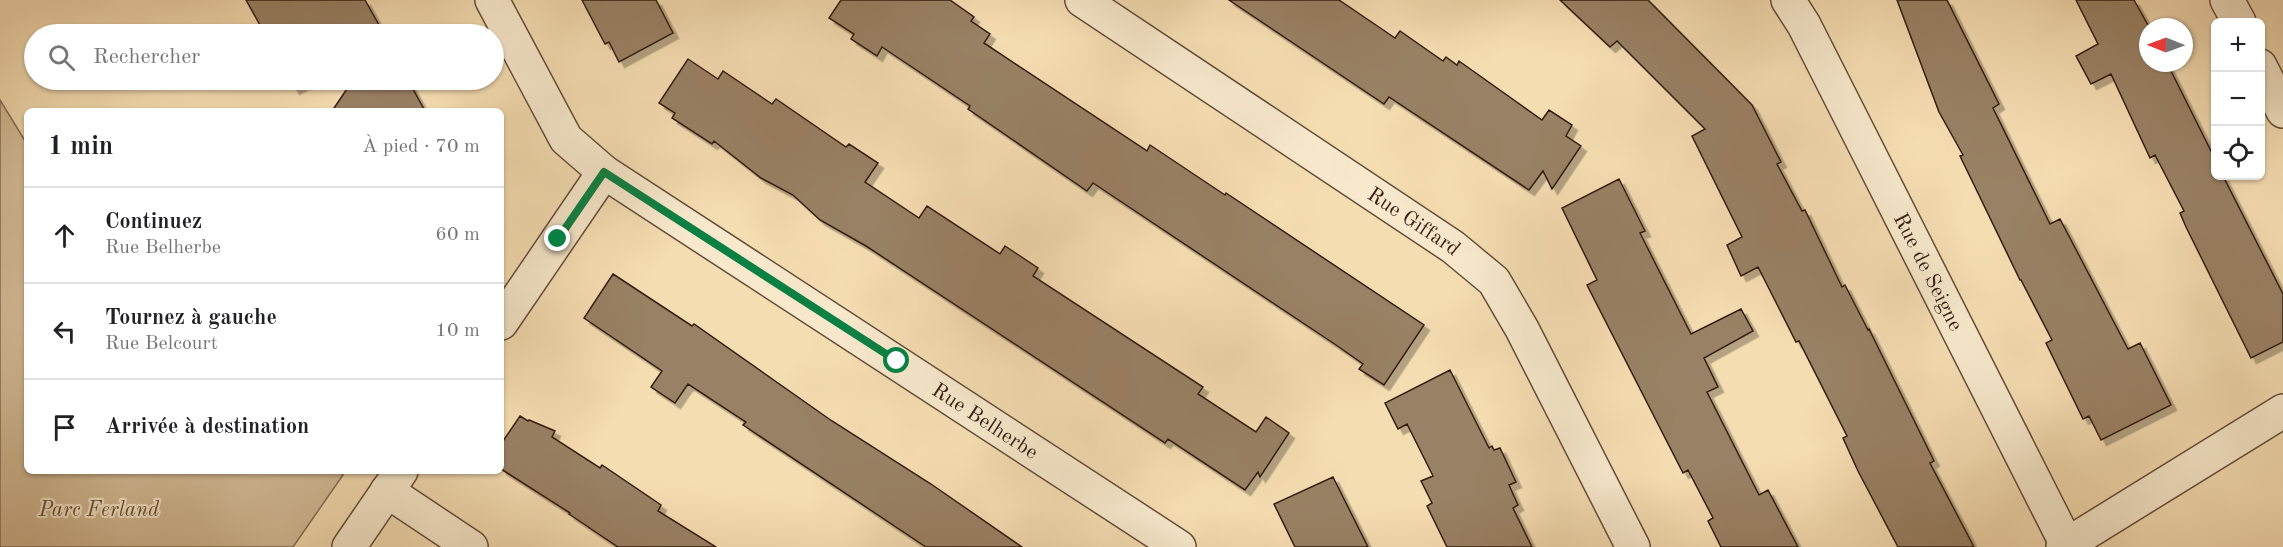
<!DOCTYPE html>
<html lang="fr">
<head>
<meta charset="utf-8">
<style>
	:root { --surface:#fff; --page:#f2f2f2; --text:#202124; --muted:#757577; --line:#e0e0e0 }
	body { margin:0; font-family:"Old Standard TT",serif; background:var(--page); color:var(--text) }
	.controls { position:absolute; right:18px; top:18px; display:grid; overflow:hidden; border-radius:9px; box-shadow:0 2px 4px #0004 }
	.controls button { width:54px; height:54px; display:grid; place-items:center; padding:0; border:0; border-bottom:2px solid var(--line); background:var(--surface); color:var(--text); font:30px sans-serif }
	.compass { position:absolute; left:2139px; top:18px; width:54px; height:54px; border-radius:50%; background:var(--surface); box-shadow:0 2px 4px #0004; rotate:271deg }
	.stop { position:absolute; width:18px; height:18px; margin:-14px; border:4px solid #0b8043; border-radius:50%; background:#fff }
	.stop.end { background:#0b8043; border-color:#fff; box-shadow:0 2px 6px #0008 }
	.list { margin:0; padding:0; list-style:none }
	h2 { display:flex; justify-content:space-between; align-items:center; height:78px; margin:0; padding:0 24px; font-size:26px }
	h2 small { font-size:20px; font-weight:400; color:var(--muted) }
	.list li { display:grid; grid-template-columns:39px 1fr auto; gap:18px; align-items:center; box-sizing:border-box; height:96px; padding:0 24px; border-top:2px solid var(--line) }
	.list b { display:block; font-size:22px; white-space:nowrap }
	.list p { margin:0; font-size:20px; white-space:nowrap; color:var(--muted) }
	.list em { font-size:20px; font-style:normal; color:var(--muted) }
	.icon { flex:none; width:33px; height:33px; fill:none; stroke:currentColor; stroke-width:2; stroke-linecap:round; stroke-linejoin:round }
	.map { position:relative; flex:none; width:2283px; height:547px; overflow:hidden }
	.search { position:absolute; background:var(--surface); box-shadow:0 2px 4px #0004; left:24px; top:24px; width:480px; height:66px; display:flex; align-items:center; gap:15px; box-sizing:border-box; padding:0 21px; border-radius:33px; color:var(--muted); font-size:22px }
	.panel { position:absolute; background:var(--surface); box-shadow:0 2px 4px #0004; left:24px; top:108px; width:480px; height:366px; border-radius:9px }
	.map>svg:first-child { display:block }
</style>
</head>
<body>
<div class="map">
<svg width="2283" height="547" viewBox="0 0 2283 547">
	<defs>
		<filter id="shadow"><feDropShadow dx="5.5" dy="5.5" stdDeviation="0" flood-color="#0004"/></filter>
	</defs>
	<rect width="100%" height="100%" fill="#f5ddb2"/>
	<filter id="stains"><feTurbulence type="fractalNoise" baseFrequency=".00333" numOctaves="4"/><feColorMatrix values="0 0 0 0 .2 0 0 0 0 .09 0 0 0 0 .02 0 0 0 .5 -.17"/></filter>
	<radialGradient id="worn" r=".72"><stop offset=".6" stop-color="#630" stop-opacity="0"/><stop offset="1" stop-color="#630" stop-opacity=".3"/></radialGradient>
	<path fill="#d4bc97" stroke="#846c54" stroke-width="1.5" d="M 0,100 L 27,144 L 27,471 L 337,471 L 343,475 L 293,547 L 0,547 Z"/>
	<path fill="#998165" stroke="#351d11" stroke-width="1.5" filter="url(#shadow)" d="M 246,0 L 365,0 L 384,34 L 265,34 Z
		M 582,0 L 656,0 L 673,33 L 619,62 L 609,42 L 605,44 Z
		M 841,0 L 950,0 L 974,17 L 971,21 L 990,34 L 984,43 L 1147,151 L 1150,145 L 1225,195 L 1226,193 L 1424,325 L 1384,385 L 1359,369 L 1363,364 L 1336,345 L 1093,183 L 1087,191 L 968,109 L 970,106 L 882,47 L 877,56 L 851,39 L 854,34 L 829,18 Z
		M 1229,0 L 1339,0 L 1395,38 L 1400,31 L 1443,61 L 1446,57 L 1457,65 L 1459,61 L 1542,120 L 1549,110 L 1572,125 L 1566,136 L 1581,146 L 1552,189 L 1543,171 L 1529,190 L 1389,97 L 1384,104 Z
		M 1560,0 L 1648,0 L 1752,105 L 1781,162 L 1777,164 L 1802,211 L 1805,210 L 1842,287 L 1845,285 L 1868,330 L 1869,329 L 1934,461 L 1930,463 L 1974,547 L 1898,547 L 1858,471 L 1843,438 L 1847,436 L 1799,341 L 1796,342 L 1758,267 L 1741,276 L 1727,245 L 1742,237 L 1692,136 L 1705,129 L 1617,41 L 1610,47 Z
		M 1897,0 L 1947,0 L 1999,104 L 1993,108 L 2050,224 L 2060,219 L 2128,349 L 2140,343 L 2171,405 L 2101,440 L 2089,416 L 2083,419 L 2046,343 L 2052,340 L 2021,280 L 2020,280 L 1960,156 L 1963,155 L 1939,112 Z
		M 2076,0 L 2134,0 L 2149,27 L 2148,63 L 2167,63 L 2216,161 L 2216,176 L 2223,176 L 2283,294 L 2283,342 L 2251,358 L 2186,227 L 2180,213 L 2184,211 L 2155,155 L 2150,158 L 2111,74 L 2091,84 L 2076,56 L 2098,44 Z
		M 688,59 L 718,79 L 723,71 L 772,104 L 776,99 L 846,147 L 849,144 L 878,163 L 865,182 L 919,218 L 927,206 L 1000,254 L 1005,246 L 1038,268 L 1033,276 L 1203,387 L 1198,394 L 1256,432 L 1266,417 L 1289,433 L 1260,477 L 1258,472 L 1245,490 L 1168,439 L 1165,443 L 866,246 L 820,220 L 793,195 L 761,178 L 714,141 L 712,144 L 672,118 L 675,113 L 659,103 Z
		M 289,80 L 311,80 L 294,89 Z
		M 353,80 L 408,80 L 425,111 L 332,111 Z
		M 1619,179 L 1645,231 L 1640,233 L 1691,334 L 1741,309 L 1753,331 L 1704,358 L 1718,387 L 1707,392 L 1759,495 L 1768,490 L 1798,547 L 1721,547 L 1708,521 L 1713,518 L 1688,470 L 1683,473 L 1587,285 L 1597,280 L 1562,208 Z
		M 613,274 L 692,326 L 694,324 L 832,421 L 931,484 L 1022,547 L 926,547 L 743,425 L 746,422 L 688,384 L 675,403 L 651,387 L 662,371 L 584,318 Z
		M 1450,370 L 1489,448 L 1492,446 L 1494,450 L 1500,448 L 1516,482 L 1509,485 L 1518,505 L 1513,508 L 1532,547 L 1447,547 L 1427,506 L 1432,503 L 1421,481 L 1433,476 L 1407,424 L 1398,429 L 1385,403 Z
		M 520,416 L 528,421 L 529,420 L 555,431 L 552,437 L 600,468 L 602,465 L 661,505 L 658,511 L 716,547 L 618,547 L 569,514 L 570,513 L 501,469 L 501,444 Z
		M 1333,477 L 1368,547 L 1295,547 L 1274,504 Z"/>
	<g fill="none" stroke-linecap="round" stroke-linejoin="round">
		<g stroke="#654d39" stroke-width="36">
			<g id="minor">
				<path id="s1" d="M 492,0 L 566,139 L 604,172 L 1179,547"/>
				<path id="s2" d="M 1082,0 L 1453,247 L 1494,281 L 1522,329 L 1633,547"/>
				<path id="s3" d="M 1788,0 L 1804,25 L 2067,545"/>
				<path d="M 2227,0 L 2239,22"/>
				<path d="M 2260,66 L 2283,111"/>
				<path d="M 501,323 L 604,172"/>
				<path d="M 387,491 L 471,547"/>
				<path d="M 349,547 L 401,471"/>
				<path d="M 2063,547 L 2283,411"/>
			</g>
		</g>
		<use href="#minor" stroke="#f8e9cd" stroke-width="33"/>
	</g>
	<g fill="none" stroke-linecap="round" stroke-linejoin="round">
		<path stroke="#0b8043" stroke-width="8" d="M 558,239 L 604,172 L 897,361"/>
	</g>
	<g text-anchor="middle" stroke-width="4.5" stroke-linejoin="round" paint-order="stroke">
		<g font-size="21" fill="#351d11" stroke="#f8e9cd">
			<text dy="7" stroke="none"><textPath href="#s2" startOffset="399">Rue Giffard</textPath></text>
			<text dy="7" stroke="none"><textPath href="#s3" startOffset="306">Rue de Seigne</textPath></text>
			<text dy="7" stroke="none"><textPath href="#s1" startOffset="663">Rue Belherbe</textPath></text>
		</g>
		<g font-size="21" font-style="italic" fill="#654d39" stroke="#f8e9cd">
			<text x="99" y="516">Parc Ferland</text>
		</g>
	</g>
	<rect width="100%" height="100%" filter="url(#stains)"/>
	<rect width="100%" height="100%" fill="url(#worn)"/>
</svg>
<div class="controls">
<button>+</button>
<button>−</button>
<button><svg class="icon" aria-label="locate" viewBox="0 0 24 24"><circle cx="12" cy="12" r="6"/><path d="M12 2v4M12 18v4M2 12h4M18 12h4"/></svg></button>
</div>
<svg class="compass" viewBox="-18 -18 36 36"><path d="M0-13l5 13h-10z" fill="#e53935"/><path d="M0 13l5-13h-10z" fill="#757577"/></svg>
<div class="stop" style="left:897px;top:361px"></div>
<div class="stop end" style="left:558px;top:239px"></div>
<div class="search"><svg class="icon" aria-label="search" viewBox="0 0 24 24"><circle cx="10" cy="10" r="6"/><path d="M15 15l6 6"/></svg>Rechercher</div>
<section class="panel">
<h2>1 min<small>À pied · 70 m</small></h2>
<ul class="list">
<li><svg class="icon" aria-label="ahead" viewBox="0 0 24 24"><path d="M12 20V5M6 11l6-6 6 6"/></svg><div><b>Continuez</b><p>Rue Belherbe</p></div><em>60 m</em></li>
<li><svg class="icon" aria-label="left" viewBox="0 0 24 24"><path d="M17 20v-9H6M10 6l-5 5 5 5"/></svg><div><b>Tournez à gauche</b><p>Rue Belcourt</p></div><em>10 m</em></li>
<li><svg class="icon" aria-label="arrive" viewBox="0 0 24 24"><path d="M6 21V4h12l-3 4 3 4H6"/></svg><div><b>Arrivée à destination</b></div></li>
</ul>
</section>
</div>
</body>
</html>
